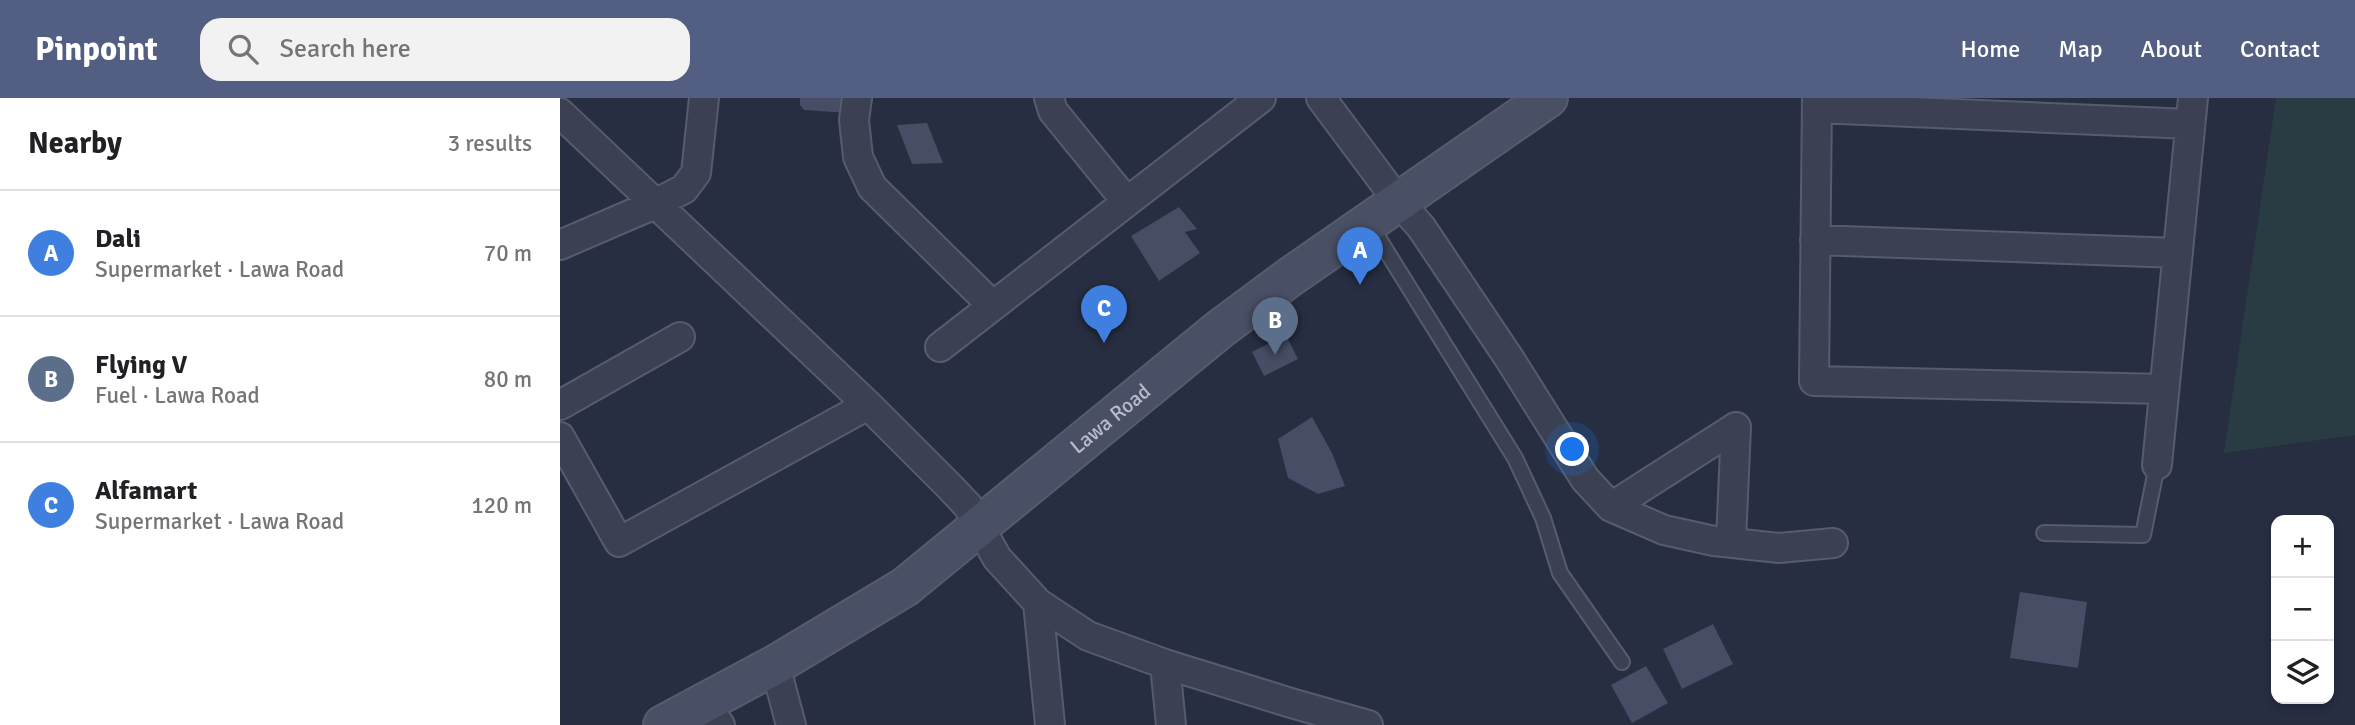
<!DOCTYPE html>
<html lang="en">
<head>
<meta charset="utf-8">
<style>
	:root { --surface:#fff; --page:#f2f2f2; --text:#202124; --muted:#757577; --line:#e0e0e0; --accent:#535e83 }
	body { margin:0; font-family:Signika,sans-serif; background:var(--page); color:var(--text) }
	.controls { position:absolute; right:21px; bottom:21px; display:grid; overflow:hidden; border-radius:14px; box-shadow:0 4px 10px #0003 }
	.controls button { width:63px; height:63px; display:grid; place-items:center; padding:0; border:0; border-bottom:2px solid var(--line); background:var(--surface); color:var(--text); font:35px sans-serif }
	.you { position:absolute; left:1013px; top:352px; width:24px; height:24px; margin:-18px; border:5px solid #fff; border-radius:50%; background:#1a73e8; box-shadow:0 0 0 10px #1a73e833 }
	.badge { display:grid; place-items:center; width:46px; height:46px; border-radius:50%; background:var(--accent); color:#fff; font-size:23px; font-weight:700 }
	.pin { position:absolute; translate:-50% -58px; filter:drop-shadow(0 2px 4px #0008) }
	.pin::after { content:''; position:absolute; top:37px; width:24px; height:21px; background:inherit; clip-path:polygon(0 0,100% 0,50% 100%) }
	.list { margin:0; padding:0; list-style:none }
	h2 { display:flex; justify-content:space-between; align-items:center; height:91px; margin:0; padding:0 28px; font-size:30px }
	h2 small { font-size:23px; font-weight:400; color:var(--muted) }
	.list li { display:grid; grid-template-columns:46px 1fr auto; gap:21px; align-items:center; box-sizing:border-box; height:126px; padding:0 28px; border-top:2px solid var(--line) }
	.list b { display:block; font-size:26px; white-space:nowrap }
	.list p { margin:0; font-size:23px; white-space:nowrap; color:var(--muted) }
	.list em { font-size:23px; font-style:normal; color:var(--muted) }
	.icon { flex:none; width:38px; height:38px; fill:none; stroke:currentColor; stroke-width:2; stroke-linecap:round; stroke-linejoin:round }
	.map { position:relative; flex:none; width:1795px; height:627px; overflow:hidden }
	header { display:flex; align-items:center; gap:42px; box-sizing:border-box; height:98px; padding:0 35px; background:var(--accent); color:#fff }
	header strong { font-size:33px }
	nav { display:flex; gap:38px; margin-inline-start:auto; font-size:24px }
	.search { width:490px; height:63px; background:var(--page); display:flex; align-items:center; gap:18px; box-sizing:border-box; padding:0 24px; border-radius:21px; color:var(--muted); font-size:26px }
	main { display:flex }
	aside { flex:1; background:var(--surface) }
	.map>svg:first-child { display:block }
</style>
</head>
<body>
<header>
<strong>Pinpoint</strong>
<div class="search"><svg class="icon" aria-label="search" viewBox="0 0 24 24"><circle cx="10" cy="10" r="6"/><path d="M15 15l6 6"/></svg>Search here</div>
<nav><a>Home</a><a>Map</a><a>About</a><a>Contact</a></nav>
</header>
<main>
<aside>
<h2>Nearby<small>3 results</small></h2>
<ul class="list">
<li><span class="badge" style="background:#3f7fe0">A</span><div><b>Dali</b><p>Supermarket · Lawa Road</p></div><em>70 m</em></li>
<li><span class="badge" style="background:#5c6f8a">B</span><div><b>Flying V</b><p>Fuel · Lawa Road</p></div><em>80 m</em></li>
<li><span class="badge" style="background:#3f7fe0">C</span><div><b>Alfamart</b><p>Supermarket · Lawa Road</p></div><em>120 m</em></li>
</ul>
</aside>
<div class="map">
<svg width="1795" height="627" viewBox="0 0 1795 627">
	<rect width="100%" height="100%" fill="#272e42"/>
	<path fill="#293c43" d="M 1716,0 L 1795,0 L 1795,337 L 1664,355 Z"/>
	<path fill="#464d64" d="M 240,0 L 287,0 L 289,15 L 244,12 L 240,7 Z
		M 367,25 L 383,65 L 352,66 L 337,27 Z
		M 619,109 L 637,131 L 625,134 L 640,155 L 599,183 L 571,138 Z
		M 726,237 L 738,261 L 704,278 L 692,254 Z
		M 752,319 L 772,355 L 785,388 L 758,396 L 728,380 L 718,341 Z
		M 1460,494 L 1527,504 L 1518,570 L 1450,560 Z
		M 1153,526 L 1173,566 L 1122,591 L 1103,551 Z
		M 1086,568 L 1108,605 L 1072,625 L 1051,587 Z"/>
	<g fill="none" stroke-linecap="round" stroke-linejoin="round">
		<g stroke="#565c6c" stroke-width="18">
			<path id="lane" d="M 809,125 L 955,360 L 983,420 L 1000,475 L 1062,564
				M 1484,435 L 1583,437 L 1597,367"/>
		</g>
		<g stroke="#565c6c" stroke-width="32">
			<path id="street" d="M 297,0 L 294,22 L 298,59 L 312,89 L 432,207
				M 489,0 L 493,13 L 567,104
				M 761,0 L 838,103 L 861,129 L 949,260 L 1025,381 L 1051,409 L 1104,432 L 1154,443 L 1219,450 L 1273,445
				M 1257,0 L 1254,283 L 1604,291
				M 1257,10 L 1630,26
				M 0,15 L 308,307 L 389,388 L 408,408 L 437,460 L 478,505 L 528,538 L 605,566 L 731,605 L 808,627
				M 1255,142 L 1618,155
				M 0,147 L 95,106 L 124,91 L 136,75 L 144,0
				M 380,249 L 701,0
				M 0,307 L 120,239
				M 0,339 L 59,444 L 308,307
				M 1597,367 L 1633,0
				M 1051,409 L 1176,329
				M 1171,443 L 1176,329
				M 478,505 L 490,627
				M 605,566 L 611,627
				M 215,567 L 231,627
				M 143,605 L 160,627"/>
		</g>
		<g stroke="#565c6c" stroke-width="42">
			<g id="secondary">
				<path id="s1" d="M 103,627 L 215,567 L 345,489 L 660,231 L 730,179 L 988,0"/>
			</g>
		</g>
		<use href="#lane" stroke="#3b4152" stroke-width="14"/>
		<use href="#street" stroke="#3b4152" stroke-width="28"/>
		<use href="#secondary" stroke="#494f65" stroke-width="38"/>
	</g>
	<g text-anchor="middle" stroke-width="6" stroke-linejoin="round" paint-order="stroke">
		<g font-size="21" fill="#b8bccc" stroke="#202637">
			<text dy="7" stroke="none"><textPath href="#s1" startOffset="544">Lawa Road</textPath></text>
		</g>
	</g>
</svg>
<div class="controls">
<button>+</button>
<button>−</button>
<button><svg class="icon" aria-label="layers" viewBox="0 0 24 24"><path d="M12 4l9 5-9 5-9-5zM3 14l9 5 9-5"/></svg></button>
</div>
<div class="you"></div>
<div class="pin badge" style="left:800px;top:187px;background:#3f7fe0">A</div>
<div class="pin badge" style="left:715px;top:257px;background:#5c6f8a">B</div>
<div class="pin badge" style="left:544px;top:245px;background:#3f7fe0">C</div>
</div>
</main>
</body>
</html>
